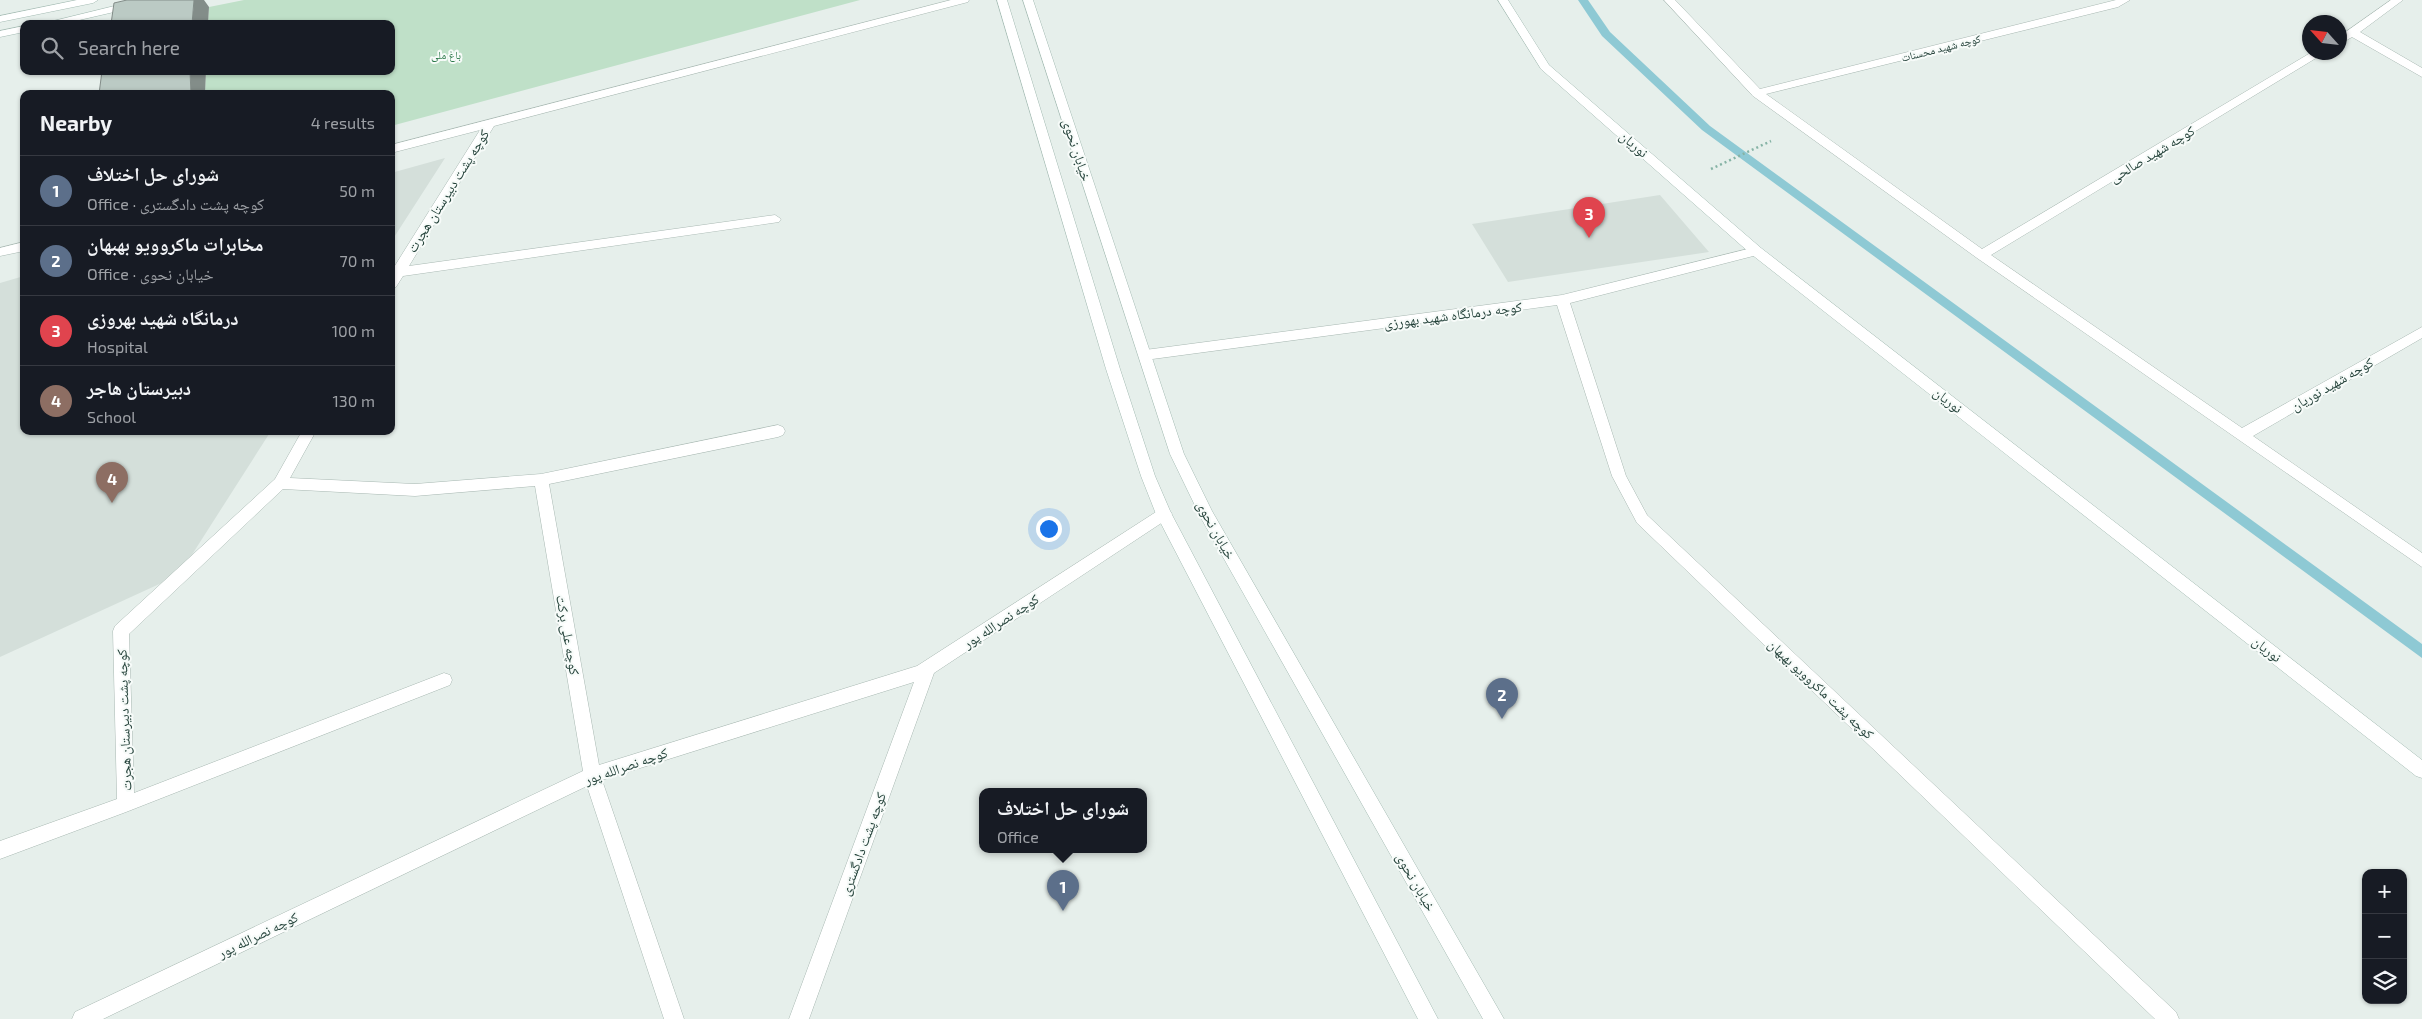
<!DOCTYPE html>
<html lang="en">
<head>
<meta charset="utf-8">
<style>
	:root { --surface:#171b24; --page:#20242c; --text:#f1f3f6; --muted:#9ea1a6; --line:#363941; --accent:#db2777 }
	body { margin:0; font-family:"Exo 2","Noto Naskh Arabic",sans-serif; background:var(--page); color:var(--text) }
	.controls { position:absolute; right:15px; bottom:15px; display:grid; overflow:hidden; border-radius:10px; box-shadow:0 1px 4px #0004 }
	.controls button { width:45px; height:45px; display:grid; place-items:center; padding:0; border:0; border-bottom:1px solid var(--line); background:var(--surface); color:var(--text); font:25px sans-serif }
	.compass { position:absolute; left:2302px; top:15px; width:45px; height:45px; border-radius:50%; background:var(--surface); box-shadow:0 1px 4px #0004; rotate:297deg }
	.you { position:absolute; left:1048px; top:528px; width:18px; height:18px; margin:-12px; border:4px solid #fff; border-radius:50%; background:#1a73e8; box-shadow:0 0 0 8px #1a73e833 }
	.badge { display:grid; place-items:center; width:32px; height:32px; border-radius:50%; background:var(--accent); color:#fff; font-size:16px; font-weight:700 }
	.pin { position:absolute; translate:-50% -41px; filter:drop-shadow(0 1px 2px #0008) }
	.pin::after { content:''; position:absolute; top:26px; width:18px; height:15px; background:inherit; clip-path:polygon(0 0,100% 0,50% 100%) }
	.popup { position:absolute; left:979px; top:788px; width:168px; height:65px; box-sizing:border-box; display:grid; place-content:center; border-radius:10px; background:var(--surface); filter:drop-shadow(0 1px 4px #0005); font-size:16px; white-space:nowrap; color:var(--muted) }
	.popup b { font-size:19px; color:var(--text) }
	.popup::after { content:''; position:absolute; left:50%; top:100%; margin-left:-10px; border:10px solid transparent; border-top-color:var(--surface) }
	.list { margin:0; padding:0; list-style:none }
	h2 { display:flex; justify-content:space-between; align-items:center; height:65px; margin:0; padding:0 20px; font-size:21px }
	h2 small { font-size:16px; font-weight:400; color:var(--muted) }
	.list li { display:grid; grid-template-columns:32px 1fr auto; gap:15px; align-items:center; box-sizing:border-box; height:70px; padding:0 20px; border-top:1px solid var(--line) }
	.list b { display:block; font-size:19px; white-space:nowrap }
	.list p { margin:0; font-size:16px; white-space:nowrap; color:var(--muted) }
	.list em { font-size:16px; font-style:normal; color:var(--muted) }
	.icon { flex:none; width:28px; height:28px; fill:none; stroke:currentColor; stroke-width:2; stroke-linecap:round; stroke-linejoin:round }
	.map { position:relative; flex:none; width:2422px; height:1019px; overflow:hidden }
	.search { position:absolute; background:var(--surface); box-shadow:0 1px 4px #0004; left:20px; top:20px; width:375px; height:55px; display:flex; align-items:center; gap:12px; box-sizing:border-box; padding:0 18px; border-radius:10px; color:var(--muted); font-size:19px }
	.panel { position:absolute; background:var(--surface); box-shadow:0 1px 4px #0004; left:20px; top:90px; width:375px; height:345px; border-radius:10px }
	.map>svg:first-child { display:block }
</style>
</head>
<body>
<div class="map">
<svg width="2422" height="1019" viewBox="0 0 2422 1019">
	<rect width="100%" height="100%" fill="#e6efeb"/>
	<path fill="#d4dfda" d="M 445,158 L 391,242 L 391,173 Z
		M 1660,195 L 1709,252 L 1508,282 L 1472,224 Z
		M 24,276 L 24,431 L 271,431 L 179,575 L 0,657 L 0,283 Z"/>
	<path fill="#bfe0c8" d="M 244,0 L 860,0 L 391,126 L 391,94 L 205,94 L 206,71 L 391,71 L 391,24 L 208,24 L 209,7 Z"/>
	<g fill="none" stroke-linecap="round" stroke-linejoin="round">
		<path fill="#8ec9d4" fill-rule="evenodd" d="M 1578,0 L 1588,0 L 1610,32 L 1710,126 L 2422,644 L 2422,658 L 1702,130 L 1602,36 Z"/>
		<g stroke="#a8b8b2" stroke-width="1">
			<path id="street" d="M 951,0 L 969,0 L 968,2 L 494,126 L 409,266 L 775,215 L 781,219 L 779,222 L 403,276 L 396,287 L 391,289 L 391,272 L 480,130 L 391,153 L 391,145 Z
				M 1664,0 L 1675,0 L 1760,89 L 2116,0 L 2130,0 L 2118,7 L 1766,94 L 1982,249 L 2312,52 L 2326,52 L 1991,255 L 2242,428 L 2422,327 L 2422,338 L 2253,436 L 2422,553 L 2422,567 L 1977,258 L 1753,96 Z
				M 2391,0 L 2403,0 L 2360,32 L 2422,68 L 2422,77 L 2352,37 L 2340,44 L 2340,36 Z
				M 24,242 L 24,251 L 0,256 L 0,248 Z
				M 1756,247 L 1762,251 L 1761,254 L 1570,303 L 1626,476 L 1647,515 L 2176,1012 L 2179,1019 L 2155,1019 L 1637,523 L 1612,476 L 1557,305 L 1145,360 L 1138,355 L 1145,350 L 1562,295 Z
				M 778,425 L 783,427 L 785,431 L 783,435 L 778,437 L 549,484 L 599,765 L 917,666 L 1159,510 L 1164,508 L 1169,510 L 1172,514 L 1169,518 L 934,673 L 809,1019 L 789,1019 L 914,682 L 602,780 L 684,1019 L 664,1019 L 587,786 L 103,1019 L 72,1019 L 75,1012 L 583,771 L 535,486 L 415,496 L 283,489 L 129,634 L 134,793 L 444,673 L 450,675 L 452,680 L 450,685 L 126,812 L 0,859 L 0,841 L 117,799 L 113,631 L 115,626 L 275,479 L 302,431 L 316,431 L 290,478 L 415,484 L 541,474 Z"/>
		</g>
		<g stroke="#a4bbb3" stroke-width="1">
			<path id="secondary" d="M 77,0 L 98,0 L 93,3 L 0,22 L 0,16 Z
				M 139,0 L 158,0 L 153,3 L 62,24 L 41,24 Z
				M 997,0 L 1007,0 L 1120,369 L 1155,476 L 1171,513 L 1438,1019 L 1418,1019 L 1156,514 L 1141,476 L 1106,369 Z
				M 1023,0 L 1033,0 L 1184,454 L 1212,511 L 1504,1019 L 1483,1019 L 1201,518 L 1170,454 Z
				M 1498,0 L 1508,0 L 1549,65 L 1761,248 L 2422,760 L 2422,778 L 2416,776 L 1751,254 L 1541,69 Z
				M 24,26 L 24,32 L 0,37 L 0,31 Z"/>
		</g>
		<path stroke="#86b3a5" stroke-width="2.5" stroke-dasharray="2 3" stroke-linecap="butt" d="M 1711,169 L 1771,141"/>
		<use href="#street" fill="#fff" fill-rule="evenodd"/>
		<use href="#secondary" fill="#fff" fill-rule="evenodd"/>
	</g>
	<path fill="#838d89" d="M 194,0 L 204,0 L 209,7 L 208,24 L 192,24 Z
		M 190,71 L 206,71 L 205,94 L 191,94 Z"/>
	<path fill="#bbcac4" stroke="#838d89" d="M 127,0 L 194,0 L 192,24 L 111,24 L 114,3 Z
		M 102,71 L 190,71 L 191,94 L 99,94 Z"/>
	<g text-anchor="middle" stroke-width="4" stroke-linejoin="round" paint-order="stroke">
		<g font-size="11" fill="#24423a" stroke="#f7fbf9">
			<text transform="translate(1941 48) rotate(-14)" y="4">کوچه شهید محسنات</text>
		</g>
		<g font-size="11" fill="#2d7a4b" stroke="#f7fbf9">
			<text x="446" y="59">باغ ملی</text>
		</g>
		<g font-size="14" fill="#24423a" stroke="#f7fbf9">
			<text transform="translate(1634 144) rotate(41)" y="5">نوریان</text>
			<text transform="translate(1077 150) rotate(72)" y="5">خیابان نحوی</text>
			<text transform="translate(2152 154) rotate(-31)" y="5">کوچه شهید صالحی</text>
			<text transform="translate(448 191) rotate(-58)" y="5">کوچه پشت دبیرستان هجرت</text>
			<text transform="translate(1453 315) rotate(-7)" y="5">کوچه درمانگاه شهید بهورزی</text>
			<text transform="translate(2332 384) rotate(-30)" y="5">کوچه شهید نوریان</text>
			<text transform="translate(1948 400) rotate(38)" y="5">نوریان</text>
			<text transform="translate(1216 530) rotate(61)" y="5">خیابان نحوی</text>
			<text transform="translate(1001 621) rotate(-33)" y="5">کوچه نصرالله پور</text>
			<text transform="translate(568 635) rotate(80)" y="5">کوچه علی برکت</text>
			<text transform="translate(2267 649) rotate(38)" y="5">نوریان</text>
			<text transform="translate(1821 689) rotate(43)" y="5">کوچه پشت ماکروویو بهبهان</text>
			<text transform="translate(124 720) rotate(-92)" y="5">کوچه پشت دبیرستان هجرت</text>
			<text transform="translate(626 766) rotate(-19)" y="5">کوچه نصرالله پور</text>
			<text transform="translate(863 844) rotate(-70)" y="5">کوچه پشت دادگستری</text>
			<text transform="translate(1416 882) rotate(60)" y="5">خیابان نحوی</text>
			<text transform="translate(258 935) rotate(-26)" y="5">کوچه نصرالله پور</text>
		</g>
	</g>
</svg>
<div class="controls">
<button>+</button>
<button>−</button>
<button><svg class="icon" aria-label="layers" viewBox="0 0 24 24"><path d="M12 4l9 5-9 5-9-5zM3 14l9 5 9-5"/></svg></button>
</div>
<svg class="compass" viewBox="-18 -18 36 36"><path d="M0-13l5 13h-10z" fill="#e53935"/><path d="M0 13l5-13h-10z" fill="#9ea1a6"/></svg>
<div class="you"></div>
<div class="pin badge" style="left:1063px;top:911px;background:#5c6f8a">1</div>
<div class="popup"><b>شورای حل اختلاف</b>Office</div>
<div class="pin badge" style="left:1502px;top:719px;background:#5c6f8a">2</div>
<div class="pin badge" style="left:1589px;top:238px;background:#e0444e">3</div>
<div class="pin badge" style="left:112px;top:503px;background:#8d6e63">4</div>
<div class="search"><svg class="icon" aria-label="search" viewBox="0 0 24 24"><circle cx="10" cy="10" r="6"/><path d="M15 15l6 6"/></svg>Search here</div>
<section class="panel">
<h2>Nearby<small>4 results</small></h2>
<ul class="list">
<li><span class="badge" style="background:#5c6f8a">1</span><div><b>شورای حل اختلاف</b><p>Office · کوچه پشت دادگستری</p></div><em>50 m</em></li>
<li><span class="badge" style="background:#5c6f8a">2</span><div><b>مخابرات ماکروویو بهبهان</b><p>Office · خیابان نحوی</p></div><em>70 m</em></li>
<li><span class="badge" style="background:#e0444e">3</span><div><b>درمانگاه شهید بهروزی</b><p>Hospital</p></div><em>100 m</em></li>
<li><span class="badge" style="background:#8d6e63">4</span><div><b>دبیرستان هاجر</b><p>School</p></div><em>130 m</em></li>
</ul>
</section>
</div>
</body>
</html>
